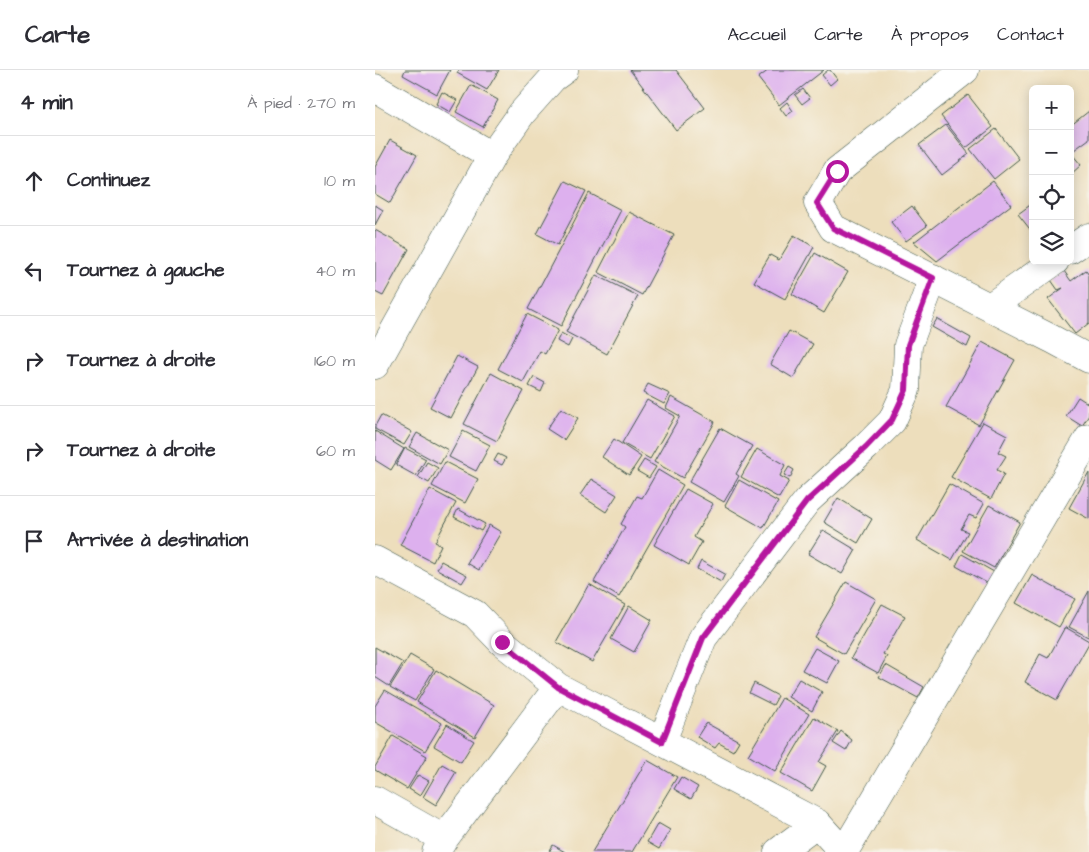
<!DOCTYPE html>
<html lang="fr">
<head>
<meta charset="utf-8">
<style>
	:root { --surface:#fff; --page:#f2f2f3; --text:#2b2b33; --muted:#7c7c81; --line:#e1e1e2 }
	body { margin:0; font-family:"Architects Daughter",sans-serif; background:var(--page); color:var(--text) }
	.controls { position:absolute; right:15px; top:15px; display:grid; overflow:hidden; border-radius:8px; box-shadow:0 2px 12px #0003 }
	.controls button { width:45px; height:45px; display:grid; place-items:center; padding:0; border:0; border-bottom:1px solid var(--line); background:var(--surface); color:var(--text); font:25px sans-serif }
	.stop { position:absolute; width:15px; height:15px; margin:-11px; border:4px solid #b5179e; border-radius:50%; background:#fff }
	.stop.end { background:#b5179e; border-color:#fff; box-shadow:0 1px 5px #0008 }
	.list { margin:0; padding:0; list-style:none }
	h2 { display:flex; justify-content:space-between; align-items:center; height:65px; margin:0; padding:0 20px; font-size:21px }
	h2 small { font-size:16px; font-weight:400; color:var(--muted) }
	.list li { display:grid; grid-template-columns:32px 1fr auto; gap:15px; align-items:center; box-sizing:border-box; height:90px; padding:0 20px; border-top:1px solid var(--line) }
	.list b { display:block; font-size:19px; white-space:nowrap }
	.list em { font-size:16px; font-style:normal; color:var(--muted) }
	.icon { flex:none; width:28px; height:28px; fill:none; stroke:currentColor; stroke-width:2; stroke-linecap:round; stroke-linejoin:round }
	.map { position:relative; flex:none; width:714px; height:782px; overflow:hidden }
	header { display:flex; align-items:center; gap:30px; box-sizing:border-box; height:70px; padding:0 25px; background:var(--surface); border-bottom:1px solid var(--line) }
	header strong { font-size:24px }
	nav { display:flex; gap:28px; margin-inline-start:auto; font-size:18px }
	main { display:flex }
	aside { flex:1; background:var(--surface) }
	.map>svg:first-child { display:block }
</style>
</head>
<body>
<header>
<strong>Carte</strong>
<nav><a>Accueil</a><a>Carte</a><a>À propos</a><a>Contact</a></nav>
</header>
<main>
<aside>
<h2>4 min<small>À pied · 270 m</small></h2>
<ul class="list">
<li><svg class="icon" aria-label="ahead" viewBox="0 0 24 24"><path d="M12 20V5M6 11l6-6 6 6"/></svg><div><b>Continuez</b></div><em>10 m</em></li>
<li><svg class="icon" aria-label="left" viewBox="0 0 24 24"><path d="M17 20v-9H6M10 6l-5 5 5 5"/></svg><div><b>Tournez à gauche</b></div><em>40 m</em></li>
<li><svg class="icon" aria-label="right" viewBox="0 0 24 24"><path d="M7 20v-9h11M14 6l5 5-5 5"/></svg><div><b>Tournez à droite</b></div><em>160 m</em></li>
<li><svg class="icon" aria-label="right" viewBox="0 0 24 24"><path d="M7 20v-9h11M14 6l5 5-5 5"/></svg><div><b>Tournez à droite</b></div><em>60 m</em></li>
<li><svg class="icon" aria-label="arrive" viewBox="0 0 24 24"><path d="M6 21V4h12l-3 4 3 4H6"/></svg><div><b>Arrivée à destination</b></div></li>
</ul>
</aside>
<div class="map">
<svg width="714" height="782" viewBox="0 0 714 782">
	<rect width="100%" height="100%" fill="#f7f3e8"/>
	<filter id="ink" filterUnits="userSpaceOnUse"><feTurbulence type="fractalNoise" baseFrequency=".02" numOctaves="2"/><feDisplacementMap in="SourceGraphic" scale="10" xChannelSelector="R" yChannelSelector="G"/><feConvolveMatrix kernelMatrix="1 2 1 2 8 2 1 2 1" color-interpolation-filters="sRGB"/></filter>
	<filter id="wash" filterUnits="userSpaceOnUse"><feTurbulence type="fractalNoise" baseFrequency=".0096" numOctaves="4" result="noise"/><feDisplacementMap in="SourceGraphic" scale="20" xChannelSelector="R" yChannelSelector="G"/><feGaussianBlur stdDeviation="1.12" result="paint"/><feColorMatrix in="noise" values="0 0 0 0 0 0 0 0 0 0 0 0 0 0 0 0 0 1.4 0 .05"/><feComposite in="paint" operator="in"/></filter>
	<g filter="url(#wash)">
		<rect width="100%" height="100%" fill="#eddebc"/>
		<g id="blocks">
			<path fill="#ddb0ee" d="M 30,0 L 75,0 L 62,24 L 28,5 Z
				M 84,0 L 124,0 L 112,20 L 82,3 Z
				M 255,0 L 301,0 L 330,38 L 301,60 Z
				M 394,0 L 449,0 L 404,35 L 383,8 Z
				M 453,0 L 455,0 L 462,9 L 455,15 L 447,5 Z
				M 96,15 L 123,30 L 108,57 L 81,42 Z
				M 428,19 L 435,28 L 427,34 L 420,25 Z
				M 67,22 L 82,30 L 75,42 L 61,34 Z
				M 593,25 L 618,57 L 591,78 L 566,46 Z
				M 412,32 L 418,41 L 411,46 L 405,38 Z
				M 714,41 L 714,69 L 695,83 L 695,56 Z
				M 571,55 L 594,84 L 567,105 L 544,75 Z
				M 621,59 L 644,89 L 619,109 L 595,79 Z
				M 15,70 L 42,85 L 15,133 L 0,124 L 0,97 Z
				M 697,84 L 706,95 L 695,105 L 695,85 Z
				M 190,111 L 211,121 L 183,175 L 162,164 Z
				M 618,111 L 636,135 L 562,191 L 539,172 Z
				M 214,123 L 246,140 L 186,256 L 153,239 Z
				M 658,133 L 658,163 L 643,144 Z
				M 0,135 L 8,140 L 0,155 Z
				M 537,136 L 552,156 L 531,171 L 516,152 Z
				M 254,142 L 299,165 L 267,225 L 223,202 Z
				M 0,160 L 34,179 L 8,226 L 0,222 Z
				M 419,165 L 439,177 L 410,229 L 379,212 L 395,185 L 404,190 Z
				M 440,183 L 473,202 L 449,243 L 417,224 Z
				M 711,200 L 714,204 L 714,253 L 700,264 L 673,229 L 688,218 L 683,220 L 676,210 L 689,201 L 696,211 Z
				M 221,205 L 263,226 L 232,284 L 191,262 Z
				M 152,244 L 183,260 L 170,284 L 165,281 L 148,312 L 123,299 Z
				M 562,249 L 596,268 L 592,277 L 557,257 Z
				M 414,261 L 438,274 L 418,308 L 395,294 Z
				M 186,263 L 197,269 L 193,277 L 182,271 Z
				M 607,272 L 640,290 L 604,355 L 571,337 Z
				M 82,286 L 103,297 L 76,348 L 55,337 Z
				M 116,303 L 149,321 L 122,371 L 89,354 Z
				M 159,307 L 170,313 L 166,322 L 154,316 Z
				M 273,314 L 295,324 L 289,334 L 268,323 Z
				M 296,327 L 340,352 L 308,408 L 279,392 L 305,346 L 291,338 Z
				M 703,327 L 714,334 L 714,345 L 707,356 L 691,346 Z
				M 272,330 L 300,346 L 275,389 L 247,373 Z
				M 186,338 L 203,348 L 189,370 L 172,359 Z
				M 6,345 L 37,362 L 29,375 L 0,359 L 0,356 Z
				M 608,352 L 632,365 L 623,382 L 631,386 L 622,400 L 629,404 L 616,429 L 576,407 Z
				M 345,358 L 377,376 L 361,404 L 364,406 L 349,432 L 314,412 Z
				M 0,361 L 29,379 L 16,400 L 0,390 Z
				M 88,361 L 115,375 L 101,401 L 74,387 Z
				M 42,363 L 73,380 L 65,394 L 34,377 Z
				M 239,369 L 266,387 L 254,405 L 227,387 Z
				M 30,378 L 51,389 L 41,406 L 21,395 Z
				M 382,379 L 410,395 L 405,406 L 414,411 L 404,428 L 366,407 Z
				M 123,384 L 131,388 L 127,395 L 119,391 Z
				M 269,390 L 281,397 L 274,408 L 262,401 Z
				M 52,392 L 63,398 L 54,413 L 43,407 Z
				M 70,392 L 103,409 L 90,433 L 57,416 Z
				M 414,397 L 419,400 L 415,408 L 409,405 Z
				M 283,400 L 308,415 L 244,527 L 219,512 L 250,457 L 246,454 L 262,426 L 267,428 Z
				M 714,402 L 714,449 L 694,438 Z
				M 216,409 L 242,425 L 231,442 L 205,425 Z
				M 364,410 L 403,432 L 388,458 L 350,436 Z
				M 574,414 L 609,434 L 601,448 L 594,445 L 586,459 L 593,462 L 577,490 L 542,470 Z
				M 55,419 L 81,433 L 60,472 L 66,475 L 58,492 L 25,475 Z
				M 311,419 L 338,434 L 319,467 L 327,472 L 314,495 L 279,475 Z
				M 463,428 L 497,449 L 483,473 L 449,452 Z
				M 614,435 L 645,452 L 619,498 L 588,481 Z
				M 83,439 L 110,454 L 106,461 L 79,447 Z
				M 114,455 L 126,462 L 104,500 L 92,493 Z
				M 448,460 L 481,480 L 467,504 L 433,484 Z
				M 587,484 L 619,502 L 612,513 L 581,496 Z
				M 66,491 L 92,505 L 87,513 L 62,499 Z
				M 326,491 L 350,504 L 346,512 L 322,499 Z
				M 657,505 L 700,529 L 684,557 L 641,533 Z
				M 471,512 L 501,529 L 469,584 L 439,567 Z
				M 214,514 L 250,535 L 217,592 L 181,572 Z
				M 714,521 L 714,566 L 713,567 L 694,557 Z
				M 507,534 L 530,546 L 508,584 L 512,586 L 503,603 L 476,588 Z
				M 254,536 L 277,550 L 259,582 L 236,569 Z
				M 690,557 L 714,571 L 714,573 L 682,630 L 650,612 L 665,584 L 673,588 Z
				M 0,577 L 28,593 L 14,616 L 0,607 Z
				M 440,578 L 464,591 L 452,613 L 427,600 Z
				M 35,585 L 59,599 L 40,631 L 15,617 Z
				M 511,595 L 549,617 L 543,628 L 504,607 Z
				M 61,600 L 119,635 L 100,667 L 42,632 Z
				M 424,609 L 447,622 L 437,641 L 413,627 Z
				M 379,613 L 403,626 L 398,635 L 374,623 Z
				M 10,620 L 67,653 L 50,681 L 0,652 L 0,636 Z
				M 407,628 L 434,644 L 400,701 L 373,685 Z
				M 439,647 L 463,661 L 444,692 L 451,696 L 437,721 L 406,703 Z
				M 331,653 L 364,671 L 358,681 L 344,673 L 340,678 L 322,667 Z
				M 72,654 L 99,671 L 86,692 L 59,676 Z
				M 466,661 L 477,670 L 471,681 L 458,673 Z
				M 18,666 L 52,686 L 32,719 L 0,700 L 0,697 Z
				M 272,690 L 302,707 L 257,782 L 217,782 Z
				M 67,694 L 81,702 L 61,735 L 48,727 Z
				M 43,705 L 54,711 L 45,726 L 34,719 Z
				M 306,707 L 323,717 L 316,729 L 299,719 Z
				M 283,753 L 295,760 L 284,779 L 272,772 Z
				M 178,775 L 190,782 L 174,782 Z"/>
		</g>
	</g>
	<g filter="url(#ink)">
		<use href="#blocks" fill-opacity="0" stroke="#3e5548" stroke-width="1"/>
		<g fill="none" stroke-linecap="round" stroke-linejoin="round">
			<g stroke="#3e5548" stroke-width="29">
				<path id="minor" d="M 590,0 L 462,101 L 443,133 L 458,158 L 677,269 L 714,289
					M 0,18 L 117,86
					M 695,180 L 714,167
					M 615,237 L 680,191
					M 0,295 L 117,86 L 147,43 L 178,8 L 189,0
					M 0,490 L 100,544 L 127,572 L 183,617 L 442,753 L 468,782
					M 287,671 L 328,568 L 432,431 L 491,377 L 517,351 L 531,320 L 533,275 L 558,208
					M 0,730 L 69,769
					M 61,782 L 69,769 L 183,617
					M 403,782 L 442,753
					M 469,782 L 714,368"/>
			</g>
			<use href="#minor" stroke="#fff" stroke-width="28"/>
		</g>
	</g>
	<g fill="none" stroke-linecap="round" stroke-linejoin="round" filter="url(#ink)">
		<path stroke="#b5179e" stroke-width="6" d="M 127,572 L 183,617 L 287,672 L 328,568 L 432,431 L 491,377 L 517,350 L 531,320 L 533,275 L 558,208 L 458,158 L 442,133 L 462,101"/>
	</g>
</svg>
<div class="controls">
<button>+</button>
<button>−</button>
<button><svg class="icon" aria-label="locate" viewBox="0 0 24 24"><circle cx="12" cy="12" r="6"/><path d="M12 2v4M12 18v4M2 12h4M18 12h4"/></svg></button>
<button><svg class="icon" aria-label="layers" viewBox="0 0 24 24"><path d="M12 4l9 5-9 5-9-5zM3 14l9 5 9-5"/></svg></button>
</div>
<div class="stop" style="left:462px;top:101px"></div>
<div class="stop end" style="left:127px;top:572px"></div>
</div>
</main>
</body>
</html>
